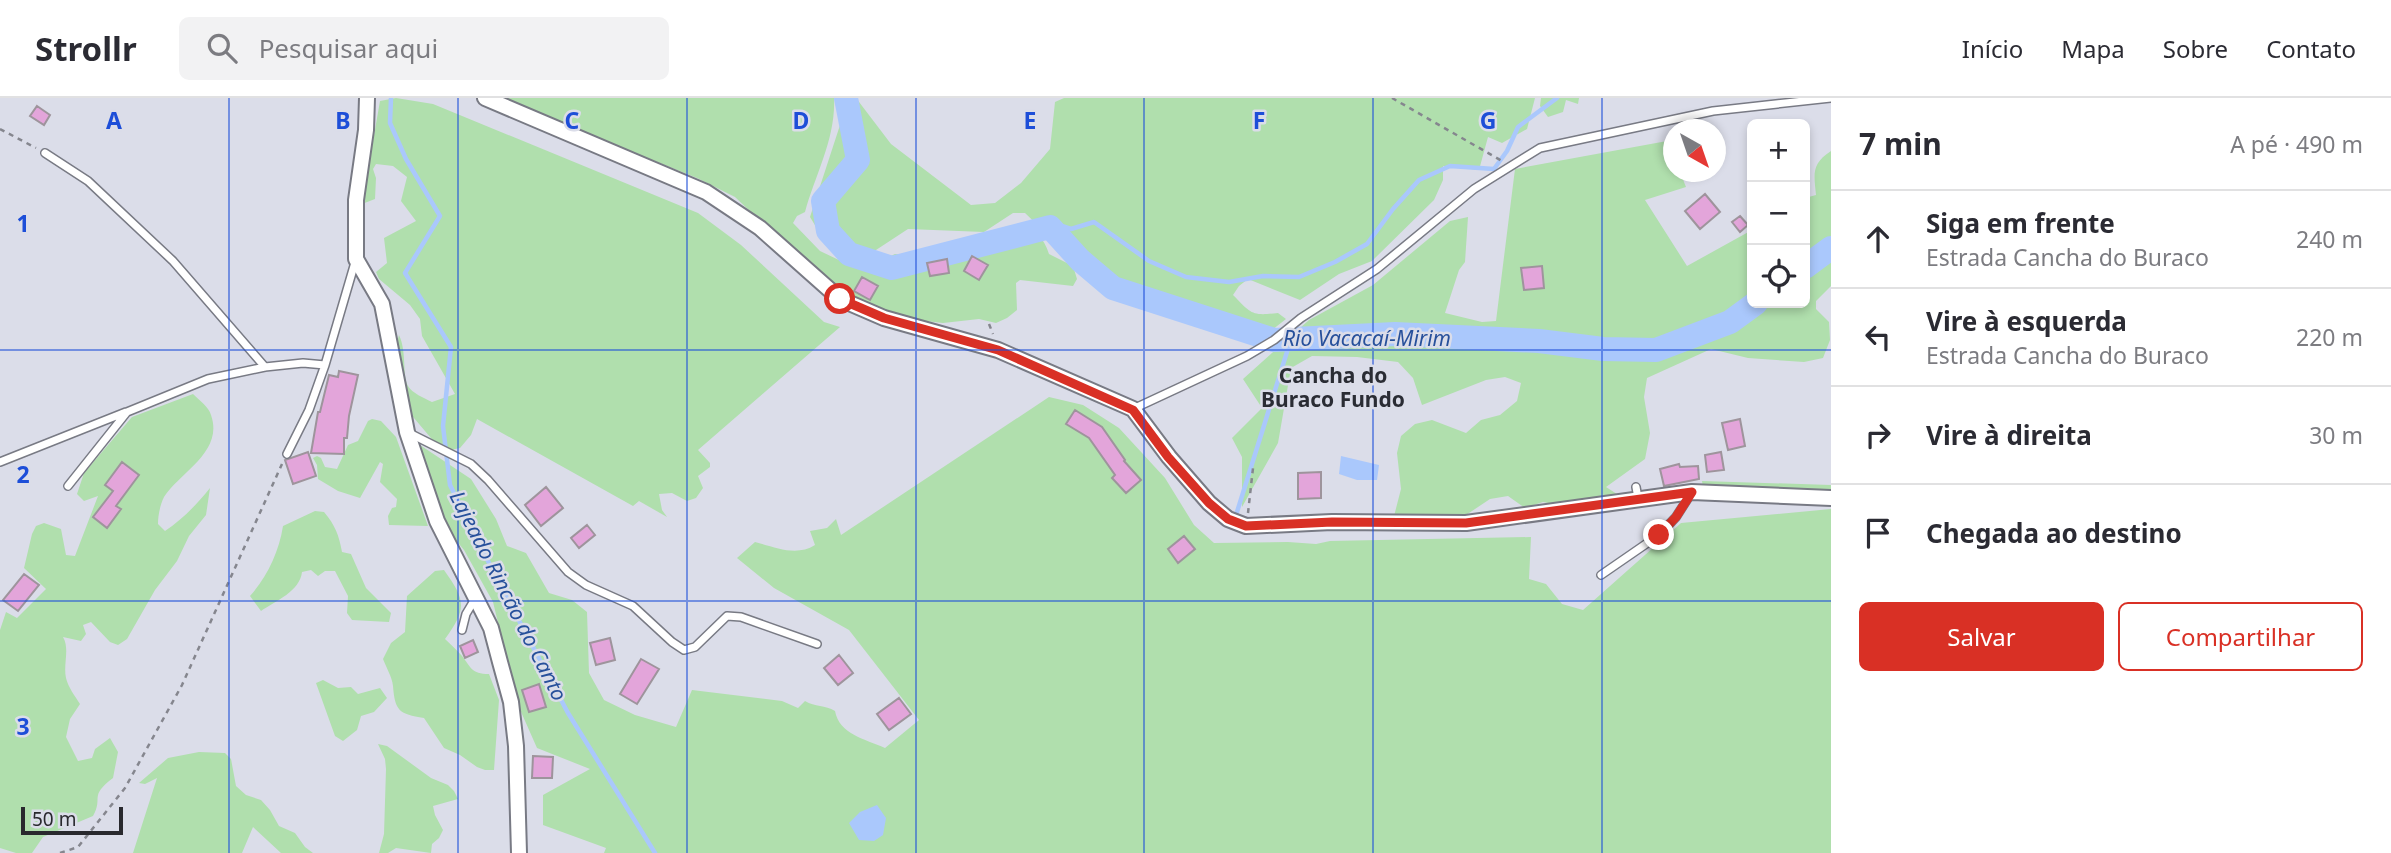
<!DOCTYPE html>
<html lang="pt">
<head>
<meta charset="utf-8">
<style>
	:root { --surface:#fff; --page:#f2f2f3; --text:#2b2b33; --muted:#7c7c81; --line:#e1e1e2; --accent:#d93025 }
	body { margin:0; font-family:"Noto Sans",sans-serif; background:var(--page); color:var(--text) }
	.controls { position:absolute; right:21px; top:21px; display:grid; overflow:hidden; border-radius:10px; box-shadow:0 4px 10px #0003 }
	.controls button { width:63px; height:63px; display:grid; place-items:center; padding:0; border:0; border-bottom:2px solid var(--line); background:var(--surface); color:var(--text); font:35px sans-serif }
	.compass { position:absolute; left:1663px; top:21px; width:63px; height:63px; border-radius:50%; background:var(--surface); box-shadow:0 4px 10px #0003; rotate:140deg }
	.scale { position:absolute; left:21px; bottom:18px; width:102px; box-sizing:border-box; padding-left:7px; border:4px solid #29292e; border-top:0; font-size:19px; line-height:24px; white-space:nowrap; color:#29292e; -webkit-text-stroke:5px #dbdde9; paint-order:stroke }
	.stop { position:absolute; width:21px; height:21px; margin:-16px; border:5px solid #d93025; border-radius:50%; background:#fff }
	.stop.end { background:#d93025; border-color:#fff; box-shadow:0 2px 7px #0008 }
	.list { margin:0; padding:0; list-style:none }
	h2 { display:flex; justify-content:space-between; align-items:center; height:91px; margin:0; padding:0 28px; font-size:30px }
	h2 small { font-size:23px; font-weight:400; color:var(--muted) }
	.list li { display:grid; grid-template-columns:46px 1fr auto; gap:21px; align-items:center; box-sizing:border-box; height:98px; padding:0 28px; border-top:2px solid var(--line) }
	.list b { display:block; font-size:26px; white-space:nowrap }
	.list p { margin:0; font-size:23px; white-space:nowrap; color:var(--muted) }
	.list em { font-size:23px; font-style:normal; color:var(--muted) }
	.actions { display:flex; gap:14px; padding:21px 28px }
	.actions a { flex:1; padding:16px 0; border:2px solid var(--accent); border-radius:10px; text-align:center; font-size:24px; color:var(--accent) }
	.actions .main { background:var(--accent); color:#fff }
	.icon { flex:none; width:38px; height:38px; fill:none; stroke:currentColor; stroke-width:2; stroke-linecap:round; stroke-linejoin:round }
	.map { position:relative; flex:none; width:1831px; height:755px; overflow:hidden }
	header { display:flex; align-items:center; gap:42px; box-sizing:border-box; height:98px; padding:0 35px; background:var(--surface); border-bottom:2px solid var(--line) }
	header strong { font-size:33px }
	nav { display:flex; gap:38px; margin-inline-start:auto; font-size:24px }
	.search { width:490px; height:63px; background:var(--page); display:flex; align-items:center; gap:18px; box-sizing:border-box; padding:0 24px; border-radius:10px; color:var(--muted); font-size:26px }
	main { display:flex }
	aside { flex:1; background:var(--surface) }
	.map>svg:first-child { display:block }
</style>
</head>
<body>
<header>
<strong>Strollr</strong>
<div class="search"><svg class="icon" aria-label="search" viewBox="0 0 24 24"><circle cx="10" cy="10" r="6"/><path d="M15 15l6 6"/></svg>Pesquisar aqui</div>
<nav><a>Início</a><a>Mapa</a><a>Sobre</a><a>Contato</a></nav>
</header>
<main>
<div class="map">
<svg width="1831" height="755" viewBox="0 0 1831 755">
	<rect width="100%" height="100%" fill="#dbdde9"/>
	<path fill="#b0dfad" d="M 396,0 L 433,6 L 698,115 L 741,147 L 824,224 L 840,229 L 698,352 L 710,365 L 710,369 L 698,378 L 703,390 L 696,400 L 687,403 L 672,395 L 659,396 L 662,412 L 667,419 L 639,403 L 633,408 L 477,321 L 471,337 L 460,350 L 451,352 L 436,346 L 408,313 L 397,245 L 399,237 C 407,254 402,277 408,288 C 412,295 424,300 432,304 L 455,296 L 422,238 L 420,221 L 410,207 L 379,181 L 376,174 L 387,165 L 384,140 L 416,123 L 401,103 L 407,79 L 393,68 L 376,66 L 373,71 L 376,80 L 375,101 L 362,106 L 380,3 Z
		M 498,0 L 834,0 C 836,40 815,77 805,114 L 797,118 L 793,125 L 820,153 L 841,163 L 882,162 L 895,156 L 919,158 L 940,148 L 989,139 L 1020,125 C 1035,131 1044,140 1049,156 L 1073,168 L 1077,181 L 1073,188 L 1020,182 L 1016,185 L 1017,212 L 1007,220 L 996,225 L 979,221 L 943,225 L 917,222 L 889,215 L 851,199 L 827,186 L 735,99 L 697,80 Z
		M 839,0 L 856,0 L 891,46 L 971,107 L 995,105 L 1021,85 L 1050,51 L 1055,4 L 1064,0 L 1535,0 L 1527,31 L 1502,45 L 1488,39 L 1479,72 L 1443,68 L 1443,82 L 1434,102 L 1372,163 L 1339,176 L 1300,202 L 1248,181 L 1239,188 L 1233,197 C 1252,216 1251,218 1278,215 L 1286,221 L 1268,235 L 1166,208 L 1083,171 L 1025,115 L 1013,115 L 984,134 L 908,131 L 876,152 L 852,152 L 821,137 L 810,119 L 842,21 Z
		M 1541,0 L 1579,0 L 1578,6 L 1566,2 L 1563,14 L 1548,19 L 1540,8 Z
		M 1667,43 L 1673,59 L 1674,74 L 1680,74 L 1686,89 L 1645,102 L 1687,168 L 1752,132 L 1752,205 L 1805,205 L 1805,100 L 1816,97 C 1814,76 1811,66 1831,53 L 1831,188 L 1816,203 L 1816,211 L 1829,224 L 1830,242 L 1823,260 L 1804,264 L 1748,260 L 1711,251 L 1647,280 L 1644,299 L 1650,335 L 1645,361 L 1606,389 L 1620,398 L 1558,407 L 1543,404 L 1525,410 L 1508,398 L 1490,401 L 1457,423 L 1393,422 L 1401,391 L 1397,355 L 1401,338 L 1415,326 L 1432,322 L 1466,335 L 1481,322 L 1500,317 L 1517,303 L 1521,285 L 1505,279 L 1486,282 L 1422,307 L 1413,280 L 1398,264 L 1357,259 L 1312,258 L 1291,270 L 1278,345 L 1242,409 L 1242,359 L 1232,340 L 1262,310 L 1243,281 L 1309,222 L 1373,187 L 1450,123 L 1468,119 L 1465,164 L 1459,172 L 1445,215 L 1482,224 L 1496,223 L 1515,71 Z
		M 193,296 C 199,302 209,309 211,317 C 224,354 180,374 164,399 C 160,407 158,418 158,426 L 165,433 C 183,421 197,406 210,390 L 206,417 L 189,438 L 177,463 L 155,492 L 127,541 L 118,547 L 110,544 L 91,524 L 83,527 L 86,536 L 81,543 L 63,539 C 70,551 63,566 66,580 C 68,589 75,598 80,606 L 70,621 L 66,639 L 78,663 L 92,660 L 95,651 L 110,640 L 118,654 L 113,680 C 88,699 104,699 93,718 L 43,739 L 32,755 L 16,755 L 0,750 L 0,532 L 6,514 L 17,520 L 46,491 L 24,470 L 32,436 L 36,428 L 44,425 L 61,431 L 66,457 L 75,458 L 98,398 L 84,403 L 77,396 L 84,375 L 132,319 Z
		M 1049,299 L 1083,307 L 1119,330 L 1165,380 L 1194,427 L 1214,445 L 1288,444 L 1316,446 L 1330,443 L 1531,439 L 1529,481 L 1546,486 L 1562,506 L 1583,512 L 1681,425 L 1831,411 L 1831,755 L 604,755 L 606,750 L 543,727 L 543,697 L 590,671 L 537,650 L 518,607 L 493,504 L 464,452 L 440,423 L 420,347 L 471,381 L 496,421 L 507,448 L 526,455 L 549,495 L 572,502 L 587,514 L 589,575 L 604,602 L 635,617 L 676,629 L 692,592 L 782,603 L 798,610 L 805,603 C 815,609 825,607 835,613 C 839,636 865,641 885,650 L 919,622 L 849,532 L 774,490 L 737,460 L 755,444 C 775,449 796,459 815,447 L 810,433 L 827,430 L 836,421 L 841,437 Z
		M 372,321 L 381,323 L 396,339 L 428,428 L 389,427 L 388,418 L 392,410 L 396,409 L 397,401 L 380,384 L 383,366 L 380,364 L 360,400 L 338,393 L 318,381 L 317,367 L 313,360 L 317,358 L 321,360 L 325,369 L 337,371 L 348,347 L 358,343 L 368,323 Z
		M 1702,383 L 1831,387 L 1831,394 L 1703,389 Z
		M 315,413 L 324,414 C 335,427 339,437 342,454 L 351,456 L 366,490 L 391,515 L 389,524 L 352,522 L 347,515 L 348,498 L 335,473 L 325,473 L 318,478 L 311,472 L 302,474 C 300,493 276,503 261,513 L 250,498 C 267,479 279,454 283,428 Z
		M 444,472 C 466,503 467,510 445,541 C 451,547 457,552 462,558 C 471,569 471,576 489,576 L 499,602 L 494,672 L 485,672 L 477,669 L 460,657 L 444,650 L 424,620 C 399,616 395,613 393,588 C 392,579 386,569 383,561 L 391,545 L 405,534 L 407,498 L 435,473 Z
		M 323,582 L 338,590 L 351,589 L 358,596 L 380,590 L 387,600 L 374,614 L 361,618 L 357,632 L 343,643 L 335,638 L 316,585 Z
		M 378,646 L 387,648 L 431,680 L 448,687 L 454,693 L 458,701 L 433,708 L 435,717 L 443,732 L 439,740 L 432,746 L 431,755 L 396,750 L 388,755 L 379,755 L 384,736 L 386,671 L 385,661 Z
		M 199,654 L 225,655 L 231,661 L 236,688 L 246,697 L 261,702 L 270,712 L 279,728 L 295,735 L 305,749 L 313,755 L 281,755 L 253,729 L 242,755 L 133,755 L 157,680 L 145,686 L 139,685 L 168,660 Z"/>
	<path fill="#aac8fc" d="M 1341,358 L 1379,367 L 1377,382 L 1357,382 L 1339,376 Z
		M 877,707 L 886,720 L 883,737 L 874,743 L 859,742 L 849,725 L 860,714 Z"/>
	<g fill="none" stroke-linecap="round" stroke-linejoin="round">
		<path stroke="#aac8fc" stroke-width="4.5" d="M 391,0 L 390,25 L 406,61 L 440,118 L 405,175 L 451,249 L 443,328 L 450,387 L 498,483 L 568,615 L 655,755
			M 1050,129 L 1062,128 L 1071,131 L 1094,124 L 1149,163 L 1186,179 L 1229,184 L 1263,178 L 1299,179 L 1335,164 L 1367,146 L 1393,111 L 1419,82 L 1450,68 L 1494,71 L 1507,53 L 1518,29 L 1557,0
			M 1237,414 L 1291,241"/>
		<path stroke="#aac8fc" stroke-width="24" d="M 846,0 L 858,62 L 823,103 L 828,133 L 849,156 L 892,170 L 1050,129 L 1080,162 L 1113,190 L 1274,242 L 1395,236 L 1539,243 L 1603,251 L 1656,252 L 1730,224 L 1756,205
			M 1805,169 L 1831,150"/>
	</g>
	<path fill="#e3a5da" stroke="#9e949c" stroke-width="2" d="M 37,8 L 50,17 L 44,27 L 30,18 Z
		M 1705,96 L 1720,114 L 1700,131 L 1685,113 Z
		M 1740,118 L 1748,127 L 1740,134 L 1732,124 Z
		M 972,158 L 988,167 L 979,182 L 964,173 Z
		M 947,161 L 949,175 L 930,178 L 927,165 Z
		M 1542,168 L 1544,190 L 1524,192 L 1521,170 Z
		M 862,179 L 878,188 L 870,202 L 854,193 Z
		M 339,273 L 358,277 L 349,318 L 347,340 L 344,340 L 344,356 L 311,355 L 318,314 L 320,314 L 329,277 L 338,279 Z
		M 1075,312 L 1102,329 L 1125,362 L 1124,363 L 1141,382 L 1126,395 L 1112,380 L 1115,377 L 1089,340 L 1066,326 Z
		M 1740,321 L 1745,348 L 1728,352 L 1722,325 Z
		M 308,354 L 316,378 L 293,386 L 285,362 Z
		M 1721,354 L 1724,372 L 1707,374 L 1705,357 Z
		M 122,364 L 139,377 L 116,408 L 121,411 L 107,430 L 93,419 L 113,393 L 105,387 Z
		M 1679,366 L 1680,369 L 1698,368 L 1699,381 L 1664,388 L 1660,371 Z
		M 1321,374 L 1321,400 L 1298,401 L 1298,375 Z
		M 546,389 L 563,410 L 541,428 L 525,407 Z
		M 587,427 L 595,437 L 579,450 L 571,440 Z
		M 1184,438 L 1195,451 L 1178,465 L 1168,451 Z
		M 24,476 L 39,487 L 18,513 L 3,502 Z
		M 610,540 L 615,562 L 596,567 L 590,545 Z
		M 473,542 L 478,554 L 465,560 L 460,548 Z
		M 839,557 L 853,575 L 838,587 L 824,570 Z
		M 641,561 L 659,571 L 637,606 L 620,596 Z
		M 539,586 L 546,609 L 529,614 L 522,592 Z
		M 899,600 L 911,616 L 889,632 L 877,616 Z
		M 533,658 L 553,659 L 552,680 L 532,680 Z"/>
	<g fill="none" stroke-linecap="round" stroke-linejoin="round">
		<g stroke="#787a84" stroke-width="10">
			<path id="lane" d="M 45,55 L 88,83 L 173,163 L 265,269
				M 1133,311 L 1247,258 L 1274,242 L 1301,220 L 1377,171 L 1474,91 L 1540,50 L 1713,13 L 1831,0
				M 407,334 L 471,366 L 488,382 L 568,474 L 586,487 L 633,508 L 672,544 L 684,552 L 695,549 L 727,518 L 741,519 L 817,546
				M 287,356 L 309,312 L 325,267 L 356,161
				M 0,364 L 126,314
				M 68,388 L 127,314 L 208,281 L 265,269 L 303,265 L 325,267
				M 1636,389 L 1638,400
				M 1601,477 L 1659,437 L 1676,419 L 1692,394
				M 462,532 L 466,516 L 475,501"/>
		</g>
		<g stroke="#787a84" stroke-width="18">
			<path id="street" d="M 367,0 L 366,32 L 356,102 L 356,161 L 382,206 L 407,334 L 437,423 L 491,530 L 500,564 L 511,604 L 516,648 L 519,755
				M 485,0 L 706,94 L 760,130 L 840,201 L 884,220 L 998,252 L 1133,311 L 1169,359 L 1209,405 L 1228,421 L 1246,428 L 1332,424 L 1466,425 L 1692,394 L 1831,400"/>
		</g>
		<path stroke="#85868e" stroke-width="2.5" stroke-dasharray="5 5" stroke-linecap="butt" d="M 1392,0 L 1502,63
			M 0,31 L 36,50
			M 989,226 L 993,236
			M 1248,415 L 1253,370
			M 60,755 L 78,749 L 125,690 L 182,587 L 282,366"/>
		<use href="#lane" stroke="#fff" stroke-width="7"/>
		<use href="#street" stroke="#fff" stroke-width="14"/>
	</g>
	<g fill="none" stroke-linecap="round" stroke-linejoin="round">
		<path stroke="#d93025" stroke-width="9" d="M 840,201 L 884,220 L 998,252 L 1133,312 L 1168,359 L 1209,405 L 1228,421 L 1246,428 L 1332,424 L 1466,425 L 1692,394 L 1676,419 L 1659,437"/>
	</g>
	<path fill="none" stroke="#1d4ed8" stroke-width="2" stroke-opacity="0.55" d="M 229,0 L 229,755M 458,0 L 458,755M 687,0 L 687,755M 916,0 L 916,755M 1144,0 L 1144,755M 1373,0 L 1373,755M 1602,0 L 1602,755M 0,252 L 1831,252M 0,503 L 1831,503"/>
	<g text-anchor="middle" stroke-width="5" stroke-linejoin="round" paint-order="stroke">
		<g font-size="21" font-style="italic" fill="#27509b" stroke="#dbdde9">
			<text x="1367" y="248">Rio Vacacaí-Mirim</text>
			<text transform="translate(508 498) rotate(63)" y="7">Lajeado Rincão do Canto</text>
		</g>
		<g font-size="21" font-weight="bold" fill="#2a2c34" stroke="#dbdde9">
			<text x="1333" y="285">Cancha do<tspan x="1333" dy="24">Buraco Fundo</tspan></text>
		</g>
	</g>
	<g font-size="23" text-anchor="middle" font-weight="bold" fill="#1d4ed8" stroke="#dbdde9" stroke-width="5" stroke-linejoin="round" paint-order="stroke">
		<text x="114" y="31">A</text>
		<text x="343" y="31">B</text>
		<text x="572" y="31">C</text>
		<text x="801" y="31">D</text>
		<text x="1030" y="31">E</text>
		<text x="1259" y="31">F</text>
		<text x="1488" y="31">G</text>
		<text x="23" y="134">1</text>
		<text x="23" y="385">2</text>
		<text x="23" y="637">3</text>
	</g>
</svg>
<div class="controls">
<button>+</button>
<button>−</button>
<button><svg class="icon" aria-label="locate" viewBox="0 0 24 24"><circle cx="12" cy="12" r="6"/><path d="M12 2v4M12 18v4M2 12h4M18 12h4"/></svg></button>
</div>
<svg class="compass" viewBox="-18 -18 36 36"><path d="M0-13l5 13h-10z" fill="#e53935"/><path d="M0 13l5-13h-10z" fill="#7c7c81"/></svg>
<div class="scale">50 m</div>
<div class="stop" style="left:840px;top:201px"></div>
<div class="stop end" style="left:1659px;top:437px"></div>
</div>
<aside>
<h2>7 min<small>A pé · 490 m</small></h2>
<ul class="list">
<li><svg class="icon" aria-label="ahead" viewBox="0 0 24 24"><path d="M12 20V5M6 11l6-6 6 6"/></svg><div><b>Siga em frente</b><p>Estrada Cancha do Buraco</p></div><em>240 m</em></li>
<li><svg class="icon" aria-label="left" viewBox="0 0 24 24"><path d="M17 20v-9H6M10 6l-5 5 5 5"/></svg><div><b>Vire à esquerda</b><p>Estrada Cancha do Buraco</p></div><em>220 m</em></li>
<li><svg class="icon" aria-label="right" viewBox="0 0 24 24"><path d="M7 20v-9h11M14 6l5 5-5 5"/></svg><div><b>Vire à direita</b></div><em>30 m</em></li>
<li><svg class="icon" aria-label="arrive" viewBox="0 0 24 24"><path d="M6 21V4h12l-3 4 3 4H6"/></svg><div><b>Chegada ao destino</b></div></li>
</ul>
<div class="actions"><a class="main">Salvar</a><a>Compartilhar</a></div>
</aside>
</main>
</body>
</html>
